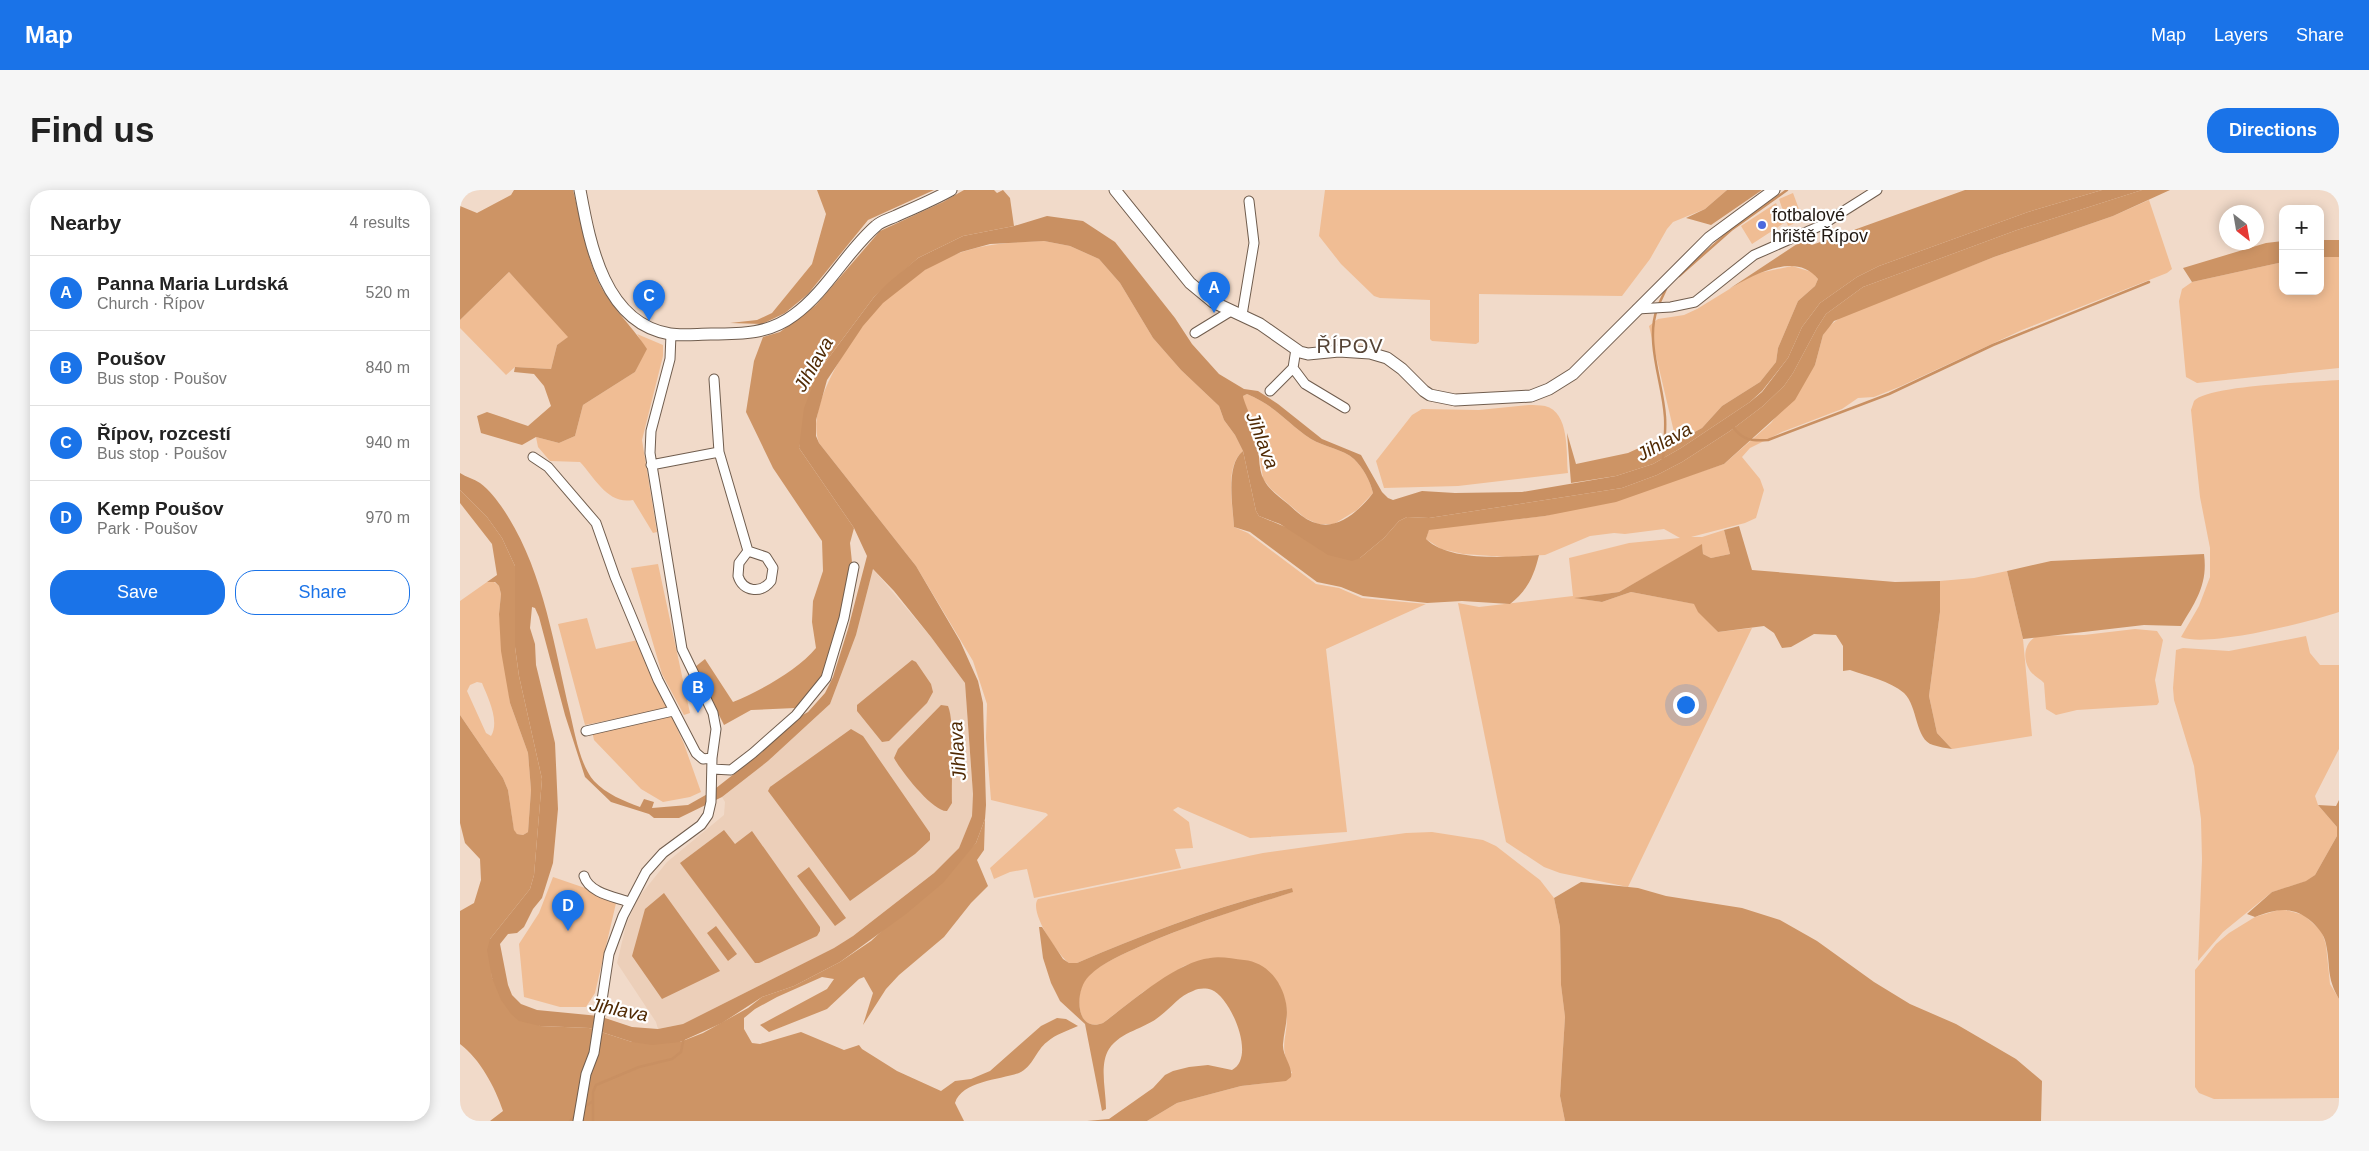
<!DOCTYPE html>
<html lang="en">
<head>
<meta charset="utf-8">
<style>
	:root { --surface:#fff; --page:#f6f6f6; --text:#222; --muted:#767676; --line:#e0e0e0; --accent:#1a73e8 }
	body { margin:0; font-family:Arial,sans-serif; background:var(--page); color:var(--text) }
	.controls { position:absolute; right:15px; top:15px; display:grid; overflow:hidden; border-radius:10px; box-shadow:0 2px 12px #0003 }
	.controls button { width:45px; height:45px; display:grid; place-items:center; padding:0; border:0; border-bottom:1px solid var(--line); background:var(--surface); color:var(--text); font:25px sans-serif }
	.compass { position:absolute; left:1759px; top:15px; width:45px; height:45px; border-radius:50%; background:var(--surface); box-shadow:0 2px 12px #0003; rotate:149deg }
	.you { position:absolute; left:1225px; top:514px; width:18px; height:18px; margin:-12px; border:4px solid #fff; border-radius:50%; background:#1a73e8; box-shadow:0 0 0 8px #1a73e833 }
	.badge { display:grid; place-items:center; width:32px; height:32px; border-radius:50%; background:var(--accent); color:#fff; font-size:16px; font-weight:700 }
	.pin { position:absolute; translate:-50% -41px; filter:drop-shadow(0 1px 2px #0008) }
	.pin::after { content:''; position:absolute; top:26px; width:18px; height:15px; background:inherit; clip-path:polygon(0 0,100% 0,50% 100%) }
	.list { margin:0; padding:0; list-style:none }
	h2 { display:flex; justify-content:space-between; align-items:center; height:65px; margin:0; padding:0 20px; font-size:21px }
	h2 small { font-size:16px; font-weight:400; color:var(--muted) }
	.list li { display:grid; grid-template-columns:32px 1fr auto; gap:15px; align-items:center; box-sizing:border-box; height:75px; padding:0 20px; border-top:1px solid var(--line) }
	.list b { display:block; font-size:19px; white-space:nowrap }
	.list p { margin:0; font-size:16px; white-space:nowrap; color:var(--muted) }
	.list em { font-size:16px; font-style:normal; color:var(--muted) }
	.actions { display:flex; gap:10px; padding:15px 20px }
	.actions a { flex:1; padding:11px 0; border:1px solid var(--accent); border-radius:20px; text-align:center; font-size:18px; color:var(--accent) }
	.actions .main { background:var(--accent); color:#fff }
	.map { position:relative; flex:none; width:1879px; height:931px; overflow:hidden; border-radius:20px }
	header { display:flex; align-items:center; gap:30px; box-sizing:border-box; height:70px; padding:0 25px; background:var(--accent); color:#fff }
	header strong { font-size:24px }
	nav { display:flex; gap:28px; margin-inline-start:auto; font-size:18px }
	.intro { display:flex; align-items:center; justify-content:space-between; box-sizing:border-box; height:120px; padding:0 30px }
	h1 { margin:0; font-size:35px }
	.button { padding:12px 22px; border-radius:20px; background:var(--accent); color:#fff; font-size:18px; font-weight:700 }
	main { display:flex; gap:30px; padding:0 30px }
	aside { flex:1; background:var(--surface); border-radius:20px; box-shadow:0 2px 12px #0003 }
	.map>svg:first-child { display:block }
</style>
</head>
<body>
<header>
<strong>Map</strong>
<nav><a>Map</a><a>Layers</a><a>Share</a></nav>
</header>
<div class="intro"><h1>Find us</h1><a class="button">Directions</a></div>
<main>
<aside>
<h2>Nearby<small>4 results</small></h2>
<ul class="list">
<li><span class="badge">A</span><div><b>Panna Maria Lurdská</b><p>Church · Řípov</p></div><em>520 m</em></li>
<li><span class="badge">B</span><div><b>Poušov</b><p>Bus stop · Poušov</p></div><em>840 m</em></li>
<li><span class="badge">C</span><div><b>Řípov, rozcestí</b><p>Bus stop · Poušov</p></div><em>940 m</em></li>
<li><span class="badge">D</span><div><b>Kemp Poušov</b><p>Park · Poušov</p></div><em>970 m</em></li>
</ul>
<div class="actions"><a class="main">Save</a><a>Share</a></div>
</aside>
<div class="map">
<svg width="1879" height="931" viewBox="0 0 1879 931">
	<rect width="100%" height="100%" fill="#f1dac9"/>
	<path fill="#eccfb9" d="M 413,379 L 471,447 L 505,493 L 513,604 L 512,626 L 499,658 L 474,683 L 393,746 L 374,758 L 223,834 L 198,839 L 196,832 L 157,773 L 166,735 L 178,708 L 207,672 L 264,625 L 265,612 L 262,607 L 308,571 L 370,514 L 396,445 Z"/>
	<path fill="#f0bd94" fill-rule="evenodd" d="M 865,0 L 1267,0 L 1245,19 L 1213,32 L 1207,39 L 1190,69 L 1162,106 L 1019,104 L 1019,152 L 1016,154 L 972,151 L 970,149 L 970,110 L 920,108 L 914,106 L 881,74 L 859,46 Z
		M 1333,3 L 1343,30 L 1328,36 L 1319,9 Z
		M 1689,10 L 1712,79 L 1707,83 L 1562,140 L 1439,197 L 1414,207 L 1398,208 L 1382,219 L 1322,242 L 1290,258 L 1282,267 L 1300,289 L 1304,300 L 1296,328 L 1285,333 L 1231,347 L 1242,347 L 1264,340 L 1270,364 L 1251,368 L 1243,364 L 1242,355 L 1159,402 L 1116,408 L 1142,412 L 1171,402 L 1235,414 L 1239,422 L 1258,442 L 1292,438 L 1168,697 L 1100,683 L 1084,677 L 1046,652 L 998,413 L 1019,417 L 1113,406 L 1109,368 L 1169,353 L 1220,348 L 1204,339 L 1165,344 L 1154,343 L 1130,346 L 1085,365 L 1046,367 L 1003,364 L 981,359 L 966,349 L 969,339 L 1085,326 L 1228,286 L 1264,274 L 1311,233 L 1355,175 L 1363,145 L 1368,137 L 1382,126 L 1534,67 L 1653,26 Z
		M 1316,13 L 1324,33 L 1292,54 L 1281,36 Z
		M 584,51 L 610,56 L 639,69 L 660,93 L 693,148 L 721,180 L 759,216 L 764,230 L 775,245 L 783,261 C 764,276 773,316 774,337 L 788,343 L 856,394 L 879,398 L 902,408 L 966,414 L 866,459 L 887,642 L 790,648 L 718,617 L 713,620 L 729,632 L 733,658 L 715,659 L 721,678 L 574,708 L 567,679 L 550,682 L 534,689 L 530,678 L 588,625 L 586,623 L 531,610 L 526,548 L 527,514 L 513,471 L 456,376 L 359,253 C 344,215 396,140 422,113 C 444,92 473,72 502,62 C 529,53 556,52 584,51 Z
		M 1860,67 L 1879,67 L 1879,178 L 1737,193 L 1726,187 L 1719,111 L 1722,99 L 1732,92 L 1823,72 L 1823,101 L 1860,101 Z
		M 1332,76 L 1352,82 L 1358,89 L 1355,96 L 1338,111 L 1318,158 L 1316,172 L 1300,192 L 1262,216 L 1242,238 L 1231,244 L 1214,242 L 1189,136 L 1198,129 L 1224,125 L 1237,119 L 1294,84 Z
		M 49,82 L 109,147 L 97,155 L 91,179 L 55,177 L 46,185 L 0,138 L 0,130 Z
		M 177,144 L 203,155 L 203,166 L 182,250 L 197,342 L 193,343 L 173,310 C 148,315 135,288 120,272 L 90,271 L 78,257 L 76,247 L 99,253 L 115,246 L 123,215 L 175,182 L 186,159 Z
		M 1879,190 L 1879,422 C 1850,432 1748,458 1721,447 L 1739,416 L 1750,387 L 1750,358 L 1740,307 L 1731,220 L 1734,211 C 1747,195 1854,192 1879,190 Z
		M 787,204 C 816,216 827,233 851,249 C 864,257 883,259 894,269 C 903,278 910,290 913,303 L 897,320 L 874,334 L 858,334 L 845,328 L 811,299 L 803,289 L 797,245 L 783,210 L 783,206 Z
		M 1069,215 C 1074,215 1080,215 1085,216 C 1110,222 1106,263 1108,283 L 998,296 L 924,298 L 916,271 L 952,225 L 962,219 L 1019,220 Z
		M 198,374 L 230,523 L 224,525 L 202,484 L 171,378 Z
		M 1547,381 L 1563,449 L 1572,546 L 1492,559 L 1477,543 L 1469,506 L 1480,422 L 1480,391 L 1514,388 Z
		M 27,392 L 34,392 L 39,396 L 41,404 L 39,424 L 50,513 L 68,563 L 71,600 L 68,642 L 63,645 L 57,644 L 54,641 L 48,600 L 43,588 L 0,525 L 0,411 ZM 17,492 L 22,493 C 28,508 40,531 31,546 L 26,543 L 7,501 L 10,495 Z
		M 127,428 L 136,459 L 178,450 L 208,516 L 206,519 L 125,535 L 98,434 Z
		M 1675,439 L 1697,441 L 1703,450 L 1695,490 L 1699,512 L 1697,515 L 1617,520 L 1596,525 L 1586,519 L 1584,493 C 1580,489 1571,484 1569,479 C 1562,467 1565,452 1577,446 L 1624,445 Z
		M 1846,446 L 1850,463 L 1860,475 L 1879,475 L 1879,559 L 1855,606 L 1858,615 L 1877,637 L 1877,646 L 1855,685 L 1847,691 L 1812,702 L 1763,742 L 1738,771 L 1742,670 L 1741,629 L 1734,576 L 1714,510 L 1713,498 L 1716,460 L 1723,458 L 1769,461 Z
		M 209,526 L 212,527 L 224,554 L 241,602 L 230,607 L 203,612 L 181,599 L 134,550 L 132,541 Z
		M 972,642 L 1023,650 L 1036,656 L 1080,690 L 1094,708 L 1100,737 L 1101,795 L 1105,827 L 1100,906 L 1105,931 L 687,931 L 717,913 L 781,896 L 807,893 L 832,883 C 818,854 827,853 827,825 C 827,813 823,804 819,794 L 750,768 L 724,776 L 683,802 L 643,833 C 615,844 614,800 628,786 C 643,772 664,764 681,756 C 731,734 781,719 832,702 L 832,698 C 757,716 687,743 617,773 L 609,773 C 598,765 568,721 578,709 L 803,663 L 946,643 Z
		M 93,687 L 157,709 L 135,803 L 126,817 L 100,817 L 64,807 L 59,754 L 79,723 Z
		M 1822,719 L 1844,725 L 1862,742 L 1866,755 L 1870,794 L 1879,809 L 1879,908 L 1754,909 L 1739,903 L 1735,897 L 1735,780 L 1756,754 L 1769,743 L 1795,727 Z"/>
	<path fill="#cd9465" d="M 54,0 L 113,0 C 120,27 125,60 136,86 C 147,114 171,134 187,159 L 175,182 L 123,215 L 115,246 L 99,253 L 76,247 L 62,255 L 21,243 L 17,226 L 27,222 L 68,236 L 91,216 L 84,196 L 74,184 L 54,182 L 55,177 L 91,179 L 97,155 L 108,147 L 49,82 L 0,130 L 0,16 L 17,23 L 51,5 Z
		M 357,0 L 474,0 L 408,30 L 348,104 L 325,123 L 302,134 L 270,133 L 297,130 L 312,123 L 352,74 L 366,24 Z
		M 504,0 L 534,0 L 537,3 L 543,0 L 550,8 L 554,36 L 503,46 L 458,68 L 414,107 L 358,182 L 339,258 L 394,338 L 390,353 L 393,382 L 363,487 L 335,518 L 291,520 L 264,535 L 235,477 L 245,469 L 273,512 C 300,501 338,480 356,458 L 352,432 L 353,411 L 363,381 L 362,351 L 313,278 L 286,222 L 294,171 L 303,147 L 320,142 L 356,115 L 420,41 L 483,12 Z
		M 1267,0 L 1302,0 L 1251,35 L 1226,28 L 1245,19 Z
		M 1505,0 L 1642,0 L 1568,22 L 1419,76 L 1397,87 L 1360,113 L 1342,137 L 1328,168 L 1302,201 L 1290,212 L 1221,258 L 1193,274 L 1156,286 L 1111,293 L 1107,243 L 1116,274 L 1168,263 L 1214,242 L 1231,244 L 1242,238 L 1262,216 L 1300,192 L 1316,172 L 1318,158 L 1338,111 L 1355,96 L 1358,89 C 1336,61 1293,85 1269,99 L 1343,50 L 1352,55 Z
		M 1682,0 L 1710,0 L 1653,26 L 1534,67 L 1374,131 L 1363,145 L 1355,175 L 1335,210 L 1264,274 L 1156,312 L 1085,326 L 969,340 L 966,349 C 989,372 1049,367 1079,365 C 1074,386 1067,401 1050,414 L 1002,411 L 967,413 L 903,406 L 881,397 L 857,392 L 790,342 L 774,337 C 773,317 765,275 783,261 L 796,321 L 799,326 L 900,368 L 924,348 L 939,331 L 947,327 L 969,328 L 1162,298 L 1197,285 L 1222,272 L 1270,241 L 1303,216 L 1324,196 L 1333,183 L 1357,138 L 1366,124 L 1403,97 L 1557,40 Z
		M 1860,50 L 1879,50 L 1879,67 L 1860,67 Z
		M 1823,51 L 1823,72 L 1732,92 L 1723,78 L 1806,53 Z
		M 0,300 L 27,327 L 42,348 L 55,376 L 55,457 L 59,486 L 82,589 L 74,685 L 70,699 L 30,749 L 32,788 L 80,836 L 129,838 L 172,852 L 220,852 L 243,843 L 288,818 L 302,807 L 334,796 L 380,772 L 411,751 L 516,653 L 525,629 L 524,660 L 517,670 L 528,696 L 511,713 L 484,747 L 439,785 L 426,799 L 403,835 L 413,803 L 404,787 L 399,789 L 367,819 L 309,842 L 300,835 L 367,799 L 374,789 L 362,787 L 317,807 L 295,819 L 284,828 L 284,839 L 292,853 L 300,854 L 341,842 L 384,860 L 399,855 L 402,859 L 437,881 L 481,901 L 495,891 L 511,889 L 530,881 L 581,836 L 597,828 L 606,829 L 618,836 C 607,841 596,844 587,852 C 576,860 573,877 559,883 C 540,890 502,891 495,913 L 504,931 L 30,931 L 43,921 C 35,897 20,869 0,854 L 0,721 L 14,713 L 21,690 L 20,669 L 5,653 L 0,633 L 0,525 L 43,588 L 48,600 L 54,640 L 57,644 L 63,645 L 68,642 L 71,600 L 68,563 L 50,513 L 41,461 L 39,424 L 41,404 L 39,396 L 35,392 L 27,392 L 37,385 L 32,354 L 0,313 Z
		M 1279,336 L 1292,380 L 1435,392 L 1480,391 L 1480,422 L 1469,506 L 1477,543 L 1492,559 C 1486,558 1479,557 1473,555 C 1455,550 1458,516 1444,503 C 1430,491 1407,486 1390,480 L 1383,481 L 1383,456 L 1376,445 L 1354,444 L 1331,457 L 1322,458 L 1314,443 L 1304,436 L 1258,442 L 1238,422 L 1234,414 L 1171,402 L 1142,412 L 1114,408 L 1159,402 L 1242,354 L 1243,364 L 1251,368 L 1270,364 L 1264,340 Z
		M 1744,364 C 1748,394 1736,411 1721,436 L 1684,435 L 1563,449 L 1547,381 L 1591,371 Z
		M 1879,610 L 1879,809 C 1866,786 1871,778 1866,754 C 1864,744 1859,739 1852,732 C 1834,715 1816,719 1795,727 L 1787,724 L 1812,702 L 1846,691 L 1855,685 L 1877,646 L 1877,637 L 1858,615 L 1876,616 Z
		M 1121,692 L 1178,698 L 1206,706 L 1282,718 L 1320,730 L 1357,751 L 1414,792 L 1450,814 L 1496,834 L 1556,869 L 1582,891 L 1581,931 L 1105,931 L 1100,906 L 1105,827 L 1101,795 L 1100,737 L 1094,708 Z
		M 832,698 L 833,702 C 781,719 731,734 681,756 C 664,764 643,772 629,786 C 614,800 615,844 643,833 C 670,813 716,772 750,768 C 761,766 773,769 784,770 C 806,772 822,791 826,813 C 829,827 824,840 823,854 C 822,866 833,876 831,887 L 826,891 L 781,896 L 717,913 L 687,931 L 627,931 L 649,929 L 693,898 L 705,885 L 713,881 L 729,877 L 748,875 L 772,880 C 797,867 770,807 752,800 C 746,798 739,798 733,801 C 720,805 711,818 700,826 C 685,839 661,841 649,859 C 639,875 646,900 646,919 L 642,921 L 625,834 L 600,811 L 591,793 L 583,768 L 579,737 L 582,737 L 603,769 L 609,773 L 617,773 C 687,743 758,716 832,698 Z"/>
	<path fill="#c99062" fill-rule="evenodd" d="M 1642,0 L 1682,0 L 1557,40 L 1403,97 L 1366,124 L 1357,138 L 1333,183 L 1324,196 L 1303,216 L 1270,241 L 1222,272 L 1197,285 L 1162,298 L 969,328 L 947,327 L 939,331 L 924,348 L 900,368 L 892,371 L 868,365 L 820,334 L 799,326 L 796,321 L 783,261 L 775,245 L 764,230 L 759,216 L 721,180 L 693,148 L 660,93 L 639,69 L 610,56 L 584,51 L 530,54 L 501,62 L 465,80 L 423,113 L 403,136 L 367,190 L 356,230 L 356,246 L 359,253 L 456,376 L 500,451 L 518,491 L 523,513 L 526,615 L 525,629 L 516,653 L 483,693 L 446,724 L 380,772 L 334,796 L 302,807 L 262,833 L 220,852 L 192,855 L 172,852 L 129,838 L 80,836 L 59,831 L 51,824 L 41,810 L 32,788 L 27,760 L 30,749 L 70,699 L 74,685 L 82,589 L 59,486 L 55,457 L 55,376 L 42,348 L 27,327 L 0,300 L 0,283 C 6,287 14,289 20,293 C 31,301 40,314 47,325 C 84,384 94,456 110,523 C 115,544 120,575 134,591 C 146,604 164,611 180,617 L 184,609 L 194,612 L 192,618 L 228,615 L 251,602 L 302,562 L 339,527 L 348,522 L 365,503 L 373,487 L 388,439 L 407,366 L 394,338 L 339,258 L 344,218 L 358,182 L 414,107 L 428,93 L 458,68 L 503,46 L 554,36 L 587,26 L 623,31 L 655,52 L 715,128 L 732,154 L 759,184 L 784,199 L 798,201 L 818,214 L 862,249 L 901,265 L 922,302 L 928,308 L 933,310 L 962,301 L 995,303 L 1062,302 L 1156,286 L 1193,274 L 1221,258 L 1290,212 L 1302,202 L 1328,168 L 1342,137 L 1360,113 L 1397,87 L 1419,76 L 1568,22 ZM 787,204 C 816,216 827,233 851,249 C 864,257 883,259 894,269 C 903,278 910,290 913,303 C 901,319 878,341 856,333 C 845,330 837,322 828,314 C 820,307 809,300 804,290 C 797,278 800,258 797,245 C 795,236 783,210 783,206 ZM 413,379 L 434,401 L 471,447 L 505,493 L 513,604 L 512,626 L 499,658 L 474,683 L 393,746 L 374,758 L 223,834 L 198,839 L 172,837 L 139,826 L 77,820 L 61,814 L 52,805 L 48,795 L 40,754 L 48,744 L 57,743 L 64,737 L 73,719 L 82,708 L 93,673 L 98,619 L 95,553 L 76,475 L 75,454 L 70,438 L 72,417 L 75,418 L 79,427 L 105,525 L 125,587 L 151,612 L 189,624 L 194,628 L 219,628 L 262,607 L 308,571 L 370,514 L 396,445 Z
		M 452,470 L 456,472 L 471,494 L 473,502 L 467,513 L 429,551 L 422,552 L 397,521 L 397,515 Z
		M 481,515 L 488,516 C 495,532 491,591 492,613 L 487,621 C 473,622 441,581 434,568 L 438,559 Z
		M 391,539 L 403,546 L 470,643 L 470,650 L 455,664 L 390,711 L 308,601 L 310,597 Z
		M 264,640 L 275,654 L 292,641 L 360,737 L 360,741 L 357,746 L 299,773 L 295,773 L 220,673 Z
		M 349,677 L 386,728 L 375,736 L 337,686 Z
		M 204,703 L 260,781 L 202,809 L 172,766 L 185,719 Z
		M 256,736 L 277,764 L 268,771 L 247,743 Z"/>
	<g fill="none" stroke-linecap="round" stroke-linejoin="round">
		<path stroke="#c99062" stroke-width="2.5" d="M 1219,86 L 1271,40 L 1327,0
			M 1199,114 L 1206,99
			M 1197,119 C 1185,152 1203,193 1205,227 C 1206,241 1204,256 1203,270
			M 1273,237 C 1283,251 1293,251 1308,250 L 1429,204 L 1533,155 L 1689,92
			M 123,918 L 133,911
			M 110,931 L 117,923
			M 133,931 L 133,902 L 136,895 L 179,877 L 212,869 L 221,862 L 224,847"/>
		<g stroke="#705d4e" stroke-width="11">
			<path id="minor" d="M 1177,119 L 1211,117 L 1235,112 L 1294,65 L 1360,36 L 1417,0
				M 782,125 L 794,53 L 789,11
				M 735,143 L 771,121
				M 833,178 L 845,194 L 885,218
				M 254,189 L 259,262 L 288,361 L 279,373 L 278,386 C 283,402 301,404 311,391 L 313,378 L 306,367 L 288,361
				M 810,201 L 833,178 L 836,159
				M 73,267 L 88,277 L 136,333 L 155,387 L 198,490 L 236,563 L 243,569 L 252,568
				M 191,275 L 259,262
				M 126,541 L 213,521
				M 252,579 L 271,580 L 293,563 L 336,525 L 366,488 L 384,428 L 394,377
				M 124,686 C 129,703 155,707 169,712
				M 118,931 L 126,884 L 134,863 L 149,764 L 163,726 L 186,682 L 203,663 L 241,635 L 248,625 L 251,612 L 252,568 L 256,539 L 253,523 L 222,459 L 190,263 L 191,241 L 210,169 L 211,144"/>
		</g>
		<g stroke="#705d4e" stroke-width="13">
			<path id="tertiary" d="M 120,0 C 130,54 144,133 210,144 C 223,146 238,144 251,144 C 282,144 309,144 334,125 C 367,101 386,62 416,36 C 421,31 430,29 436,26 C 454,18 473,10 491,0
				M 655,0 L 730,93 L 753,112 L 800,134 L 840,162 L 848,164 L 879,161 L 910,163 L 927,168 L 942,179 L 964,201 L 970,205 L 995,210 L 1071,206 L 1089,199 L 1113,184 L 1249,48 L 1314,0"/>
		</g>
		<use href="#minor" stroke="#fff" stroke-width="9"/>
		<use href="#tertiary" stroke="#fff" stroke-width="11"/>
	</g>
	<circle fill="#4c69dd" stroke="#fff" stroke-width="2" cx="1302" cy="35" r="5"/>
	<g text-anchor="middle" stroke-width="4.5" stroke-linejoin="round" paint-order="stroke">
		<g font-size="18" fill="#211913" stroke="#fff" text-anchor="start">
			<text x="1312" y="31">fotbalové<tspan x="1312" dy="21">hřiště Řípov</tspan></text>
		</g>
		<g font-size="19" font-style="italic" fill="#502a04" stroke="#fff">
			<text transform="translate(353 174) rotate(-60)" y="7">Jihlava</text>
			<text transform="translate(803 250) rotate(69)" y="7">Jihlava</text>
			<text transform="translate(1204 251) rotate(-29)" y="7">Jihlava</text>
			<text transform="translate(497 561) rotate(-94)" y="7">Jihlava</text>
			<text transform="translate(159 819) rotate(11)" y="7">Jihlava</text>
		</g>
		<g font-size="20" letter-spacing="1" fill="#564436" stroke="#fff">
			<text x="890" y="163">ŘÍPOV</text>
		</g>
	</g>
</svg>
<div class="controls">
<button>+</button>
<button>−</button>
</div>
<svg class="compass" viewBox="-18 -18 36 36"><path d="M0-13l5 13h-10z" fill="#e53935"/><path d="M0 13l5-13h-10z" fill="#767676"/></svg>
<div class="you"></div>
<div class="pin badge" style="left:754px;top:123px">A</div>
<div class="pin badge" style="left:238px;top:523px">B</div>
<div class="pin badge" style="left:189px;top:131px">C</div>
<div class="pin badge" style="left:108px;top:741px">D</div>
</div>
</main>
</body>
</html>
